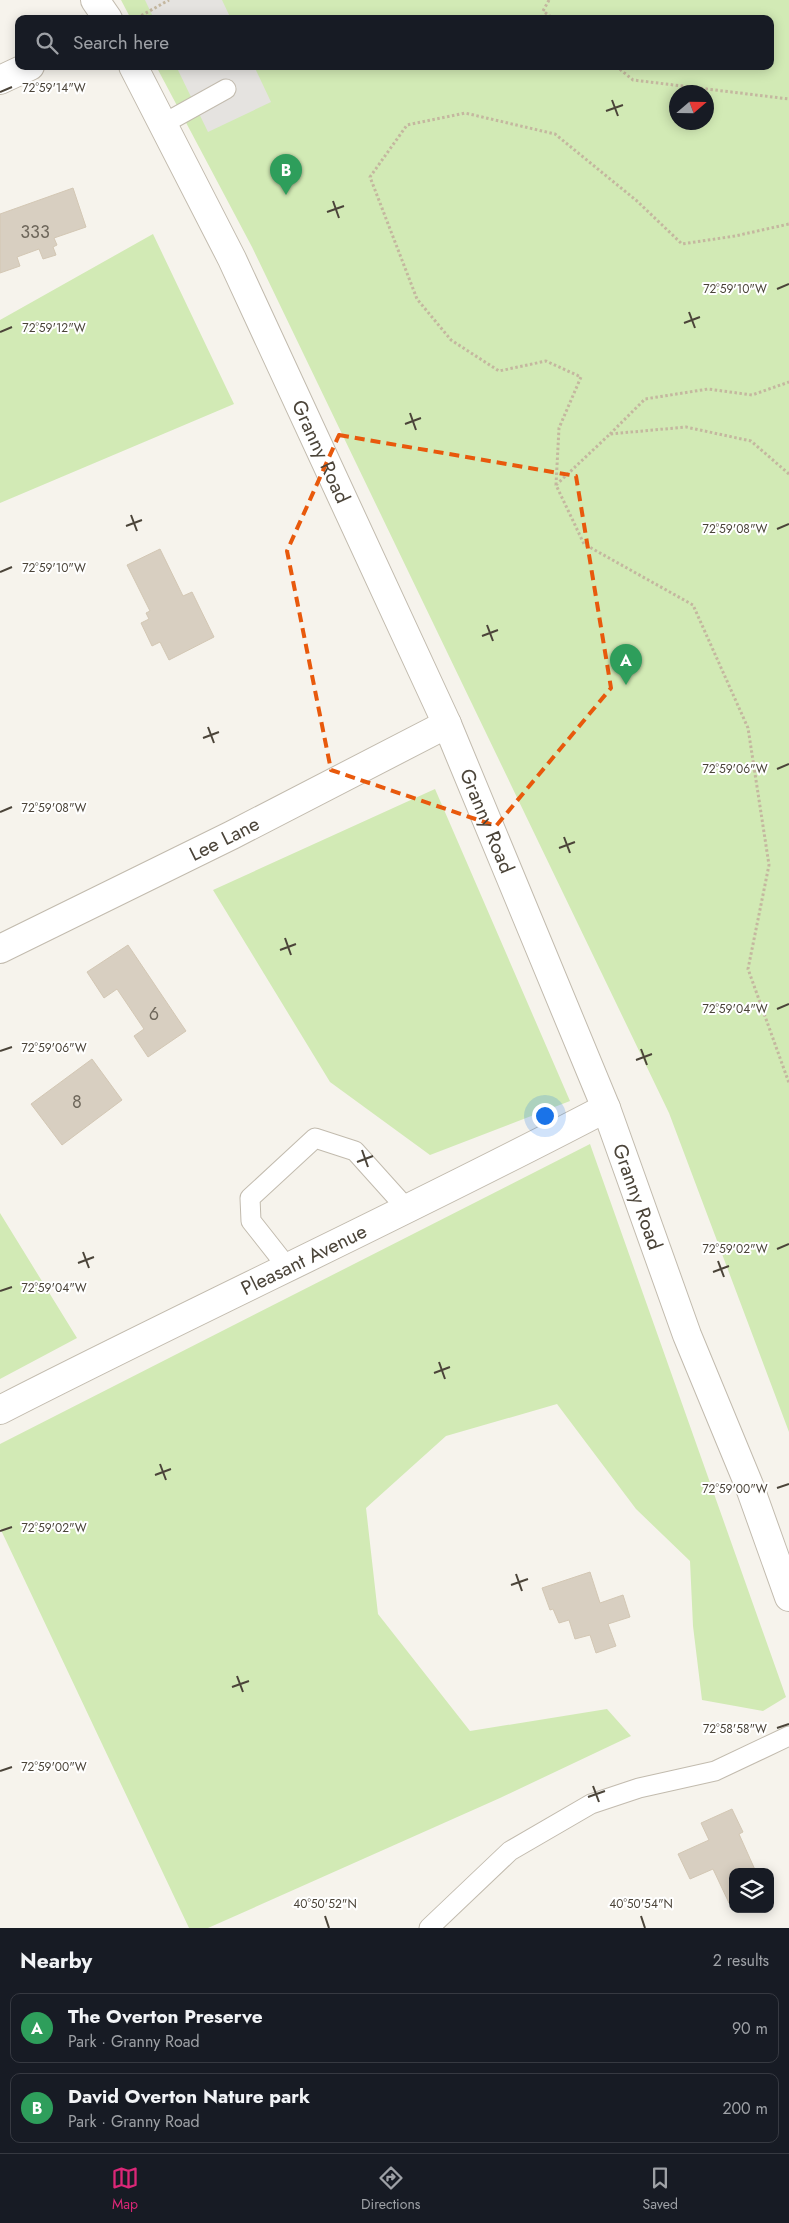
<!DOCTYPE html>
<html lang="en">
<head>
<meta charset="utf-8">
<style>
	:root { --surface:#171b24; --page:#242831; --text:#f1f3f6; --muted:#9ea1a6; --line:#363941; --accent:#db2777 }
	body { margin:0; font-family:Jost,sans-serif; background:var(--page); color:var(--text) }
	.controls { position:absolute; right:15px; bottom:15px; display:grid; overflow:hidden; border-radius:10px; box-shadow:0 2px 12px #0003 }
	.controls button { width:45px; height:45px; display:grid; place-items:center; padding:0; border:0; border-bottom:1px solid var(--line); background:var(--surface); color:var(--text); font:25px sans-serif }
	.compass { position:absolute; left:669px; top:85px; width:45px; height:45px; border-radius:50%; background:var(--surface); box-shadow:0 2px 12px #0003; rotate:70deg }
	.you { position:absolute; left:544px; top:1115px; width:18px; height:18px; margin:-12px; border:4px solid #fff; border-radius:50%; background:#1a73e8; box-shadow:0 0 0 8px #1a73e833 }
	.badge { display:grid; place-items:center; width:32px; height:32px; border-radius:50%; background:var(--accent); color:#fff; font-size:16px; font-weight:700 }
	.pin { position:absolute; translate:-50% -41px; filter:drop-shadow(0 1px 2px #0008) }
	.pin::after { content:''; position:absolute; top:26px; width:18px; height:15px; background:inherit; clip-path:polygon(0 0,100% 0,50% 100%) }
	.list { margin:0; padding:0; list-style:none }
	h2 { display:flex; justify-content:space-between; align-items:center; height:65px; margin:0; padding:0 20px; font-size:21px }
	h2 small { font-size:16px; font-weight:400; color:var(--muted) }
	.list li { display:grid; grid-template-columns:32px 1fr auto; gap:15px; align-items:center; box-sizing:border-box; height:70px; margin:0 10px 10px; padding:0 10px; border:1px solid var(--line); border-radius:10px }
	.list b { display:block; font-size:19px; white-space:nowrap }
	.list p { margin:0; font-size:16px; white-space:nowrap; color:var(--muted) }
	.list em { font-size:16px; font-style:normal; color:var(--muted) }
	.icon { flex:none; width:28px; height:28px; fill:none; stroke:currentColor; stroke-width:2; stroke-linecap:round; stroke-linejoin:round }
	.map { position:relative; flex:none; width:789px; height:1928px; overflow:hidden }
	.search { position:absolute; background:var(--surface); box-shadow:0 2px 12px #0003; left:15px; right:15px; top:15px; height:55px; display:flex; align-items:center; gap:12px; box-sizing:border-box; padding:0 18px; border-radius:10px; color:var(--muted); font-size:19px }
	.sheet { height:225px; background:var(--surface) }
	nav { display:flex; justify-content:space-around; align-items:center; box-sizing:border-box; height:70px; border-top:1px solid var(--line); background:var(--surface); font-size:14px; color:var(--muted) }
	nav a { display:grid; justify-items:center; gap:2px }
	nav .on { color:var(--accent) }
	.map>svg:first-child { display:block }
</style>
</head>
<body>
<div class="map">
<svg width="789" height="1928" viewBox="0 0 789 1928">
	<rect width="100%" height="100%" fill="#f6f3ec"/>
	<path fill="#d2eab5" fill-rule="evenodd" d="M 121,0 L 789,0 L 789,1432 L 669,1113 L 252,247 L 156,66 L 770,66 L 770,19 L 131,19 ZM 676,92 L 706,92 L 706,122 L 676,122 Z
		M 153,234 L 234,404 L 0,503 L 0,320 Z
		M 435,789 L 570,1101 L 430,1155 L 330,1082 L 213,890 Z
		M 590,1144 L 786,1697 L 763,1711 L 702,1700 L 693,1626 L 690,1561 L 636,1509 L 557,1404 L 446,1436 L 366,1508 L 378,1614 L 470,1731 L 607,1709 L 631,1736 L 500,1798 L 208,1928 L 189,1928 L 0,1528 L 0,1444 Z
		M 0,1213 L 77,1338 L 0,1379 Z"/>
	<path fill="#e5e3e0" d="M 145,0 L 222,0 L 231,19 L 154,19 Z
		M 176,66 L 254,66 L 271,102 L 208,132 Z"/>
	<path fill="#d8cfc1" stroke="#d3c7b4" d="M 73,188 L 86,227 L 54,238 L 57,245 L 53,247 L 56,255 L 43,259 L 39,249 L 17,257 L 20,266 L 0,273 L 0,214 Z
		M 160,549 L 183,596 L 192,592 L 214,637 L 169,660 L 160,642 L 152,646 L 141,623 L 149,619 L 146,613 L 150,611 L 127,565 Z
		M 128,945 L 186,1031 L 148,1057 L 134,1036 L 144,1029 L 117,989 L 104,998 L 87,972 Z
		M 92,1059 L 122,1100 L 62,1145 L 31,1104 Z
		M 590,1572 L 600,1603 L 623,1595 L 630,1617 L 608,1624 L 616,1646 L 596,1653 L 590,1635 L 575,1639 L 569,1620 L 559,1623 L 553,1609 L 550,1610 L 542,1588 Z
		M 732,1809 L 743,1832 L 739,1834 L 756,1872 L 733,1872 L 733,1901 L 729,1903 L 713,1869 L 690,1879 L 678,1854 L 709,1840 L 701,1823 Z"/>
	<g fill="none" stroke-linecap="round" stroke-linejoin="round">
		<g stroke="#c2bbae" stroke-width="21">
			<path id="service" d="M 163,124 L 226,89
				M 288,1268 L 251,1221 L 250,1198 L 315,1138 L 355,1151 L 408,1210
				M 429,1928 L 510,1851 L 591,1804 L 639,1788 L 715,1771 L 789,1736"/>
		</g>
		<g stroke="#c2bbae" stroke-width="30">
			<g id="minor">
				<path id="s1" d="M 0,949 L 232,835 L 447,724"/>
				<path id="s2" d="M 0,1410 C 201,1307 406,1213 606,1108"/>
			</g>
		</g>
		<g stroke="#c2bbae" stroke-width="30">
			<g id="tertiary">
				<path d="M 95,0 L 108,19"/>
				<path id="s3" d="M 133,66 L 232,259 L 447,724 L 606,1108 L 687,1335 L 749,1485 L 789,1597"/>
				<path d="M 0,80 L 30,66"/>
			</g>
		</g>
		<path stroke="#c4b79f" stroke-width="3" stroke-dasharray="2.5 2.5" stroke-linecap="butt" d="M 549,0 L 543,11 L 554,19
			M 137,18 L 169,0
			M 616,66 L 633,80 L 789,99
			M 610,434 L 645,399 L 708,389 L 752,395 L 789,382
			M 789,474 L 751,441 L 686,427 L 610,434 L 556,485 L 584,544 L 693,605 L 748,728 L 769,865 L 748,969 L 789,1083
			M 556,485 L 559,428 L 581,377 L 546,361 L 499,371 L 451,340 L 417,299 L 370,177 L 407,125 L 465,113 L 555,134 L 637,201 L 682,244 L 735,236 L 789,224"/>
		<use href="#service" stroke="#fff" stroke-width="19"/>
		<use href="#minor" stroke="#fff" stroke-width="28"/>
		<use href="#tertiary" stroke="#fff" stroke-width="28"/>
	</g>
	<path fill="none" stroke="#e8590c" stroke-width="4" stroke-dasharray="10 6" stroke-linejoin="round" d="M 339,435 L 576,476 L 611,688 L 496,826 L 331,770 L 287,551 Z"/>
	<path fill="none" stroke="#4b4439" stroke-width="2" d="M 0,92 L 12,87M 612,100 L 618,116M 606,111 L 623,105M 333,201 L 339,218M 327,212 L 344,206M 777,289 L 789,284M 689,312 L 695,328M 684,323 L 700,317M 0,332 L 12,327M 410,413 L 416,430M 405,424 L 421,418M 131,515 L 137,531M 126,526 L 142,520M 777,529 L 789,524M 0,572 L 12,567M 487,625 L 493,641M 482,636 L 498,630M 208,727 L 214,743M 203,738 L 219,732M 777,769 L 789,764M 0,812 L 12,807M 564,837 L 570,853M 559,848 L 575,842M 285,938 L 291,955M 280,950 L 296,944M 777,1009 L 789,1004M 641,1049 L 647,1065M 0,1051 L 12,1047M 636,1060 L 652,1054M 362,1150 L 368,1167M 357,1162 L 373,1156M 777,1249 L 789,1244M 83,1252 L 89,1268M 718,1261 L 724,1277M 78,1263 L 94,1257M 713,1272 L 729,1266M 0,1291 L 12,1287M 439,1362 L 445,1379M 434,1373 L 450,1367M 160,1464 L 166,1480M 155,1475 L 171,1469M 777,1488 L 789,1484M 0,1531 L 12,1527M 516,1574 L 522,1591M 511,1585 L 528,1579M 237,1676 L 243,1692M 232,1687 L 249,1681M 777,1728 L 789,1724M 0,1771 L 12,1767M 593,1786 L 599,1802M 588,1797 L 605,1791M 325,1916 L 329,1928M 641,1916 L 645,1928"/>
	<g text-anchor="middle" stroke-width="4" stroke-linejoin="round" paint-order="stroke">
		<g font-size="18" fill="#6e675b">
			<text x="35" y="238">333</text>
			<text x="154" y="1020">6</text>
			<text x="77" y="1108">8</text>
		</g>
		<g font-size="20" fill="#4b4439" stroke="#fff">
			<text dy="7" stroke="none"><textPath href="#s3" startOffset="429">Granny Road</textPath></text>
			<text dy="7" stroke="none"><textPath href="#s3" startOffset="834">Granny Road</textPath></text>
			<text dy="7" stroke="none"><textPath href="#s1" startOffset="250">Lee Lane</textPath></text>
			<text dy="7" stroke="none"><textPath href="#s3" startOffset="1239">Granny Road</textPath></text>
			<text dy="7" stroke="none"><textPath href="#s2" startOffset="339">Pleasant Avenue</textPath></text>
		</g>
	</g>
	<g font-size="12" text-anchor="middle" fill="#4b4439" stroke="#fff" stroke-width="4" stroke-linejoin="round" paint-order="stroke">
		<text x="54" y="92">72°59'14"W</text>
		<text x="735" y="293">72°59'10"W</text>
		<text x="54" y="332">72°59'12"W</text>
		<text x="735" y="533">72°59'08"W</text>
		<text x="54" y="572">72°59'10"W</text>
		<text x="735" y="773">72°59'06"W</text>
		<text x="54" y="812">72°59'08"W</text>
		<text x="735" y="1013">72°59'04"W</text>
		<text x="54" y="1052">72°59'06"W</text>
		<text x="735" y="1253">72°59'02"W</text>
		<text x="54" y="1292">72°59'04"W</text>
		<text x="735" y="1493">72°59'00"W</text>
		<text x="54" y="1532">72°59'02"W</text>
		<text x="735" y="1733">72°58'58"W</text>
		<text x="54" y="1771">72°59'00"W</text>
		<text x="325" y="1908">40°50'52"N</text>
		<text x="641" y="1908">40°50'54"N</text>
	</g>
</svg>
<div class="controls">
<button><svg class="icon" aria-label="layers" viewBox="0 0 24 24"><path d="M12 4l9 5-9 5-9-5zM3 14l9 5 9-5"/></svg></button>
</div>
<svg class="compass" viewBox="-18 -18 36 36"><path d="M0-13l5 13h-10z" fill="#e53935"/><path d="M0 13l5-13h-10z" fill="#9ea1a6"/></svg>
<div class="you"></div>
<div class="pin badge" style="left:626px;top:685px;background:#2e9e5b">A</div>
<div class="pin badge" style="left:286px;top:195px;background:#2e9e5b">B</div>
<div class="search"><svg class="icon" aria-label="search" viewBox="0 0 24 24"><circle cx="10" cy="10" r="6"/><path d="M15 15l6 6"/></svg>Search here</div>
</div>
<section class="sheet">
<h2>Nearby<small>2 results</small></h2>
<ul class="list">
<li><span class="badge" style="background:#2e9e5b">A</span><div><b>The Overton Preserve</b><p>Park · Granny Road</p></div><em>90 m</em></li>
<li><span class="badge" style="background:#2e9e5b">B</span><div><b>David Overton Nature park</b><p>Park · Granny Road</p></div><em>200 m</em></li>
</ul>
</section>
<nav>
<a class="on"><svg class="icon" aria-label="map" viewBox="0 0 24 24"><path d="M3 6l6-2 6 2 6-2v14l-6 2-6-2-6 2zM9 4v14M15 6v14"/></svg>Map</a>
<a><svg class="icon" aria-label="directions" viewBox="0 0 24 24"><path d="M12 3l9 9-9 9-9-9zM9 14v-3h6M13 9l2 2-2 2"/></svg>Directions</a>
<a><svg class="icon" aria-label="saved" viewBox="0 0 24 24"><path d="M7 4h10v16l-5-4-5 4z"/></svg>Saved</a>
</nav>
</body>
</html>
